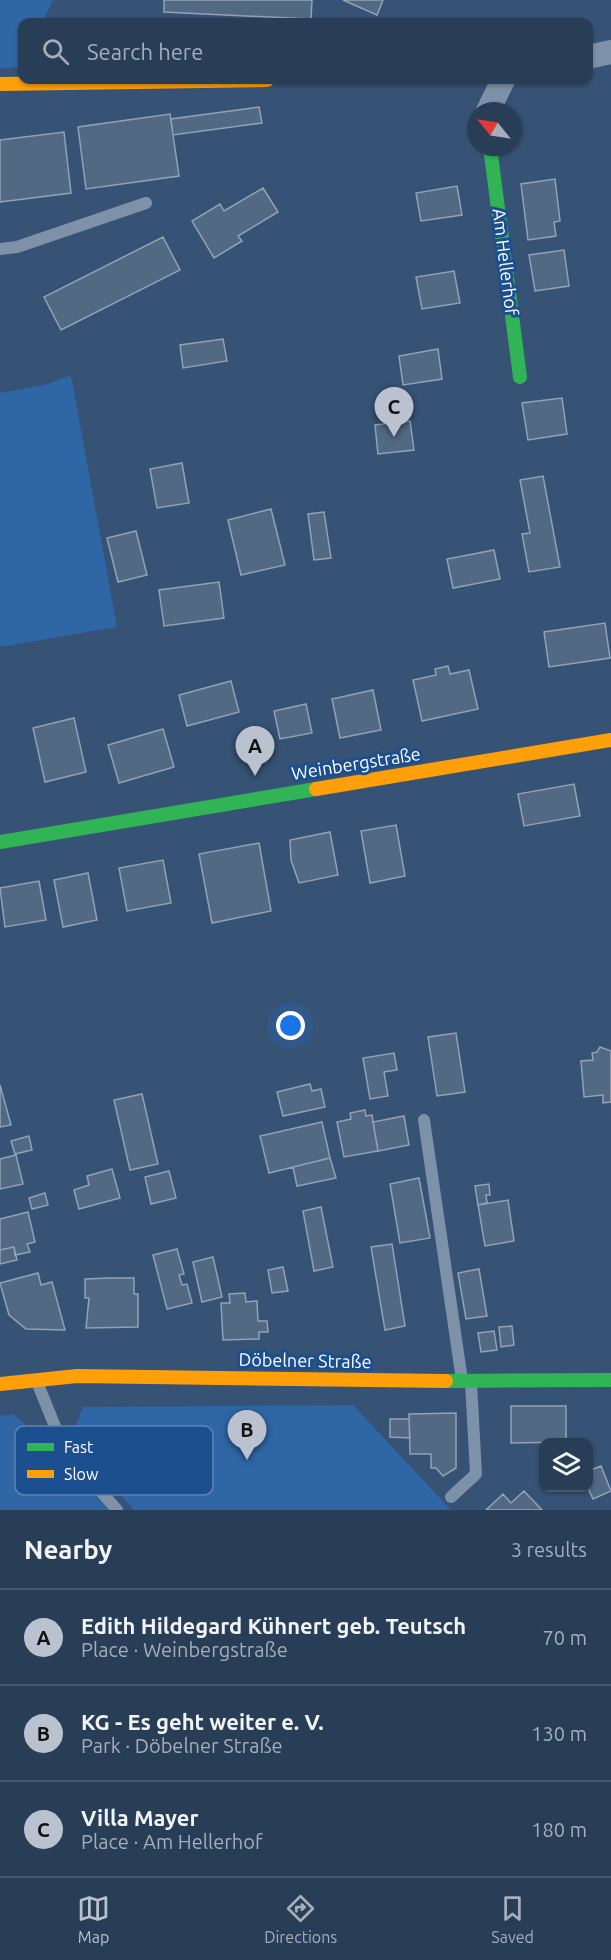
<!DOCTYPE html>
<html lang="en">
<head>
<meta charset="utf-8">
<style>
	:root { --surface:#283e57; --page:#30455d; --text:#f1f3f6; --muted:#a5aeba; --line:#44576d; --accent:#b9c2ce }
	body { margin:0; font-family:Ubuntu,sans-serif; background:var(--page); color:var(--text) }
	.controls { position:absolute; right:18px; bottom:18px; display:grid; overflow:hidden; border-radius:12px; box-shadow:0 2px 4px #0004 }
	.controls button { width:54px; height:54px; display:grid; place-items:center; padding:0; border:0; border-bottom:2px solid var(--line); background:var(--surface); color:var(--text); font:30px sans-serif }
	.compass { position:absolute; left:467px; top:102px; width:54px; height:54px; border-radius:50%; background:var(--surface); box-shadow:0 2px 4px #0004; rotate:300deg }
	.you { position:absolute; left:291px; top:1026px; width:21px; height:21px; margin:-15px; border:4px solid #fff; border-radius:50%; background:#1a73e8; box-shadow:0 0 0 9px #1a73e833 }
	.badge { display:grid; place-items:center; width:39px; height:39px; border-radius:50%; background:var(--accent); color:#111; font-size:20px; font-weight:700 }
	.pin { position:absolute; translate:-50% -50px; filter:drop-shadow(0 2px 3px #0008) }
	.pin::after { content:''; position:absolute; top:32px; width:21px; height:18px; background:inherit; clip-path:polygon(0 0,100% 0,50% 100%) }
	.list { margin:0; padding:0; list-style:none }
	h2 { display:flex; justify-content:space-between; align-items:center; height:78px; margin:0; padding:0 24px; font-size:26px }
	h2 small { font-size:20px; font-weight:400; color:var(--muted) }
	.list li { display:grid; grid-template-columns:39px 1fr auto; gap:18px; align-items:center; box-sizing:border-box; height:96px; padding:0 24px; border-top:2px solid var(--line) }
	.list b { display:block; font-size:22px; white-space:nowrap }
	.list p { margin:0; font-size:20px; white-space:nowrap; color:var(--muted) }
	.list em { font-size:20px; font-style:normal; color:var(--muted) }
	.icon { flex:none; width:33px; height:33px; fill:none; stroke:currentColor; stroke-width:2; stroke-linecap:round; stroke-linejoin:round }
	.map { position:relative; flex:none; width:611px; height:1510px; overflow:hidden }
	.search { position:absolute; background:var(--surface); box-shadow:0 2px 4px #0004; left:18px; right:18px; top:18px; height:66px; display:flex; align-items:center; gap:15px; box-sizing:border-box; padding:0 21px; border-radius:12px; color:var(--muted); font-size:22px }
	.sheet { height:366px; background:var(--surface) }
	nav { display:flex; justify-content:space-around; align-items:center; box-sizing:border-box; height:84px; border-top:2px solid var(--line); background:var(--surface); font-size:16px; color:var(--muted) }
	nav a { display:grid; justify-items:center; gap:3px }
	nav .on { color:var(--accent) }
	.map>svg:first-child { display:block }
</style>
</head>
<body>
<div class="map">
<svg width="611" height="1510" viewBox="0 0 611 1510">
	<rect width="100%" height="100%" fill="#365274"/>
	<path fill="#2f66a5" d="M 0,0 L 53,0 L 43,22 L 22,22 L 22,66 L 0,69 Z
		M 71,375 L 117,627 L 0,647 L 0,393 L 48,384 Z
		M 353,1405 L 451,1510 L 134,1510 L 76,1446 L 74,1430 L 83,1407 Z
		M 13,1414 L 38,1435 L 108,1510 L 0,1510 L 0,1416 Z"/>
	<path fill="#526984" stroke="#92a2b6" stroke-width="1.5" d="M 164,0 L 312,0 L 311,19 L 164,12 Z
		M 343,0 L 383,0 L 377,15 Z
		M 259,107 L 262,123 L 173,135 L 171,119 Z
		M 170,114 L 179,176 L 86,189 L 78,127 Z
		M 64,132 L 71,193 L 0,202 L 0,140 Z
		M 555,179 L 560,221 L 554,222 L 556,236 L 528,240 L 521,184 Z
		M 457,186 L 462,215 L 421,221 L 416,193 Z
		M 263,188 L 278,212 L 238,236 L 242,241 L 214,258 L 192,221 L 220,204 L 224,211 Z
		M 163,237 L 180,270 L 61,330 L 44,297 Z
		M 564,250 L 569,286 L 535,291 L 529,255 Z
		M 454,271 L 460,303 L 422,309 L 416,277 Z
		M 223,339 L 227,361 L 183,368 L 180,345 Z
		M 438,349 L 442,379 L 403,385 L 399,356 Z
		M 562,398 L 567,434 L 528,440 L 522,403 Z
		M 410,421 L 414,450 L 378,454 L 375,425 Z
		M 182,463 L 189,503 L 157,508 L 150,469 Z
		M 543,476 L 560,567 L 529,572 L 522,534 L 530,533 L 520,480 Z
		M 271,509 L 285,565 L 241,575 L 228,520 Z
		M 324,512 L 331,558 L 314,560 L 308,514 Z
		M 136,531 L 147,575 L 118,582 L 107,538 Z
		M 494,550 L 500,579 L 453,588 L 447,559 Z
		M 219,582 L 224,618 L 164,626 L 159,590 Z
		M 605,623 L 610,658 L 549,667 L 544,632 Z
		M 448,666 L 450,674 L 469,670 L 478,709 L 422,721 L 413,680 L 436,675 L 435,669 Z
		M 231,681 L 239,712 L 187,726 L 179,695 Z
		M 373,690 L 381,730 L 340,738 L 332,699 Z
		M 306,704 L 312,733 L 280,739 L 274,711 Z
		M 74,718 L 86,772 L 45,782 L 33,728 Z
		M 163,729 L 174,767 L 119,783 L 108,745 Z
		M 574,784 L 580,816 L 524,826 L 518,794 Z
		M 396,825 L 405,876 L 370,883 L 361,831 Z
		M 330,832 L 338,875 L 299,883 L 291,860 L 290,840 Z
		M 259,843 L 271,911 L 212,923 L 199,854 Z
		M 163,860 L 171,903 L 127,911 L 119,868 Z
		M 88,873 L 97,920 L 63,927 L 54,880 Z
		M 39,881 L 46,920 L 5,927 L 0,888 Z
		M 456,1033 L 465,1092 L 437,1096 L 428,1037 Z
		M 600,1047 L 611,1051 L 611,1102 L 603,1103 L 603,1095 L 584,1097 L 581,1061 L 593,1060 L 592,1053 L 597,1052 Z
		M 394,1053 L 397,1070 L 384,1072 L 388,1096 L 370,1099 L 363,1058 Z
		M 310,1084 L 312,1091 L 321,1089 L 325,1107 L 283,1116 L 277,1092 Z
		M 0,1085 L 11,1125 L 0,1127 Z
		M 142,1094 L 158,1164 L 130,1170 L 114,1100 Z
		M 365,1110 L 366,1116 L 372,1115 L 378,1151 L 344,1157 L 337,1122 L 351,1119 L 350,1113 Z
		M 404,1116 L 409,1145 L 378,1151 L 373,1122 Z
		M 322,1122 L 330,1158 L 269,1173 L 260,1136 Z
		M 29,1136 L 32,1150 L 15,1154 L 11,1141 Z
		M 16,1155 L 23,1184 L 0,1189 L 0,1159 Z
		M 330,1158 L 336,1178 L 297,1186 L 293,1167 Z
		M 112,1169 L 120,1198 L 79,1209 L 74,1190 L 89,1185 L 87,1176 Z
		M 169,1171 L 176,1198 L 151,1204 L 145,1177 Z
		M 419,1178 L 430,1238 L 400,1243 L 390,1184 Z
		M 489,1184 L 490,1195 L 486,1195 L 487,1203 L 478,1205 L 475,1186 Z
		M 45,1193 L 48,1205 L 32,1209 L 29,1198 Z
		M 508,1200 L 514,1241 L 485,1246 L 478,1205 Z
		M 321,1207 L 333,1267 L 314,1271 L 303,1211 Z
		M 28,1212 L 35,1242 L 27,1244 L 30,1252 L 15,1255 L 14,1247 L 0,1250 L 0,1219 Z
		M 392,1244 L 405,1326 L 385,1330 L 371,1247 Z
		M 14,1247 L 17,1260 L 0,1264 L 0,1250 Z
		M 177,1249 L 184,1274 L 179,1275 L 182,1285 L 187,1284 L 192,1303 L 167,1309 L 153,1255 Z
		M 213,1257 L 222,1297 L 202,1302 L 193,1262 Z
		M 283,1267 L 288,1291 L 272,1293 L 268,1270 Z
		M 479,1269 L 487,1316 L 466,1319 L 458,1273 Z
		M 38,1273 L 41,1285 L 52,1282 L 65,1330 L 26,1329 L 9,1315 L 0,1283 Z
		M 109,1278 L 134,1278 L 134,1294 L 138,1294 L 138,1327 L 86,1328 L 89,1298 L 85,1298 L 85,1279 Z
		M 245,1293 L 246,1302 L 257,1301 L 258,1321 L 267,1321 L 268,1332 L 259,1332 L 259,1339 L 223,1340 L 221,1303 L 230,1303 L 229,1294 Z
		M 512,1326 L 514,1345 L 501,1347 L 499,1327 Z
		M 494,1331 L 497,1350 L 481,1352 L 478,1333 Z
		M 511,1406 L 566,1406 L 566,1442 L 511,1443 Z
		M 456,1413 L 456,1468 L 443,1476 L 436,1468 L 431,1468 L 431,1454 L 410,1454 L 409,1414 Z
		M 390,1419 L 409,1419 L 410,1438 L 390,1437 Z
		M 601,1466 L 611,1491 L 593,1499 L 588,1488 L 588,1471 Z
		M 524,1491 L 542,1510 L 486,1510 L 503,1494 L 511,1503 Z"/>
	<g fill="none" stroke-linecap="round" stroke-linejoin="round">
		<path stroke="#7d92a8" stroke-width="12" d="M 0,249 L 17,247 L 146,203
			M 424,1120 L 462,1380
			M 37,1382 L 65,1451 L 117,1510
			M 451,1497 L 476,1474 L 471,1383"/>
		<path stroke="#7d92a8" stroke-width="24" d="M 588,57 L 611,52
			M 488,111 L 503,80"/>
		<path stroke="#30b455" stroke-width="14" d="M 490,147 L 520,377
			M 0,842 L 316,789
			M 446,1381 L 611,1380"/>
		<path stroke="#ff9f0a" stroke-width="14" d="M 0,84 L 267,80
			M 316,789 L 611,740
			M 0,1384 L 77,1376 L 446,1381"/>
	</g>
	<g text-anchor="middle" stroke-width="6" stroke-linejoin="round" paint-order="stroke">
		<g font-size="18" fill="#fff" stroke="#1b4f8f">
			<text transform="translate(505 262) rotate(83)" y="6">Am Hellerhof</text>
			<text transform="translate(356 764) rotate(-9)" y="6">Weinbergstraße</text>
			<text transform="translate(305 1361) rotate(1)" y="6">Döbelner Straße</text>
		</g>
	</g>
	<rect x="15" y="1426" width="198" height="69" rx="9" fill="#1b4f8f" stroke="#5f84b1" stroke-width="1.5"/>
	<rect x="27" y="1443" width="27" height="8" fill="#30b455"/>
	<rect x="27" y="1470" width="27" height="8" fill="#ff9f0a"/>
	<g font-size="16" fill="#fff">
		<text x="64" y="1453">Fast</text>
		<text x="64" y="1480">Slow</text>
	</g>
</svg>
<div class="controls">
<button><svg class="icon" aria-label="layers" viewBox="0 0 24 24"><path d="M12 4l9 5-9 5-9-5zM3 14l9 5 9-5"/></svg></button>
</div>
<svg class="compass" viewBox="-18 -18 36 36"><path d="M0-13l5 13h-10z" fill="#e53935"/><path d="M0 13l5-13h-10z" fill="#a5aeba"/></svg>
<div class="you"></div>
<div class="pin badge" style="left:255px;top:776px">A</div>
<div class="pin badge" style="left:247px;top:1460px">B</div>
<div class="pin badge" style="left:394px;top:437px">C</div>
<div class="search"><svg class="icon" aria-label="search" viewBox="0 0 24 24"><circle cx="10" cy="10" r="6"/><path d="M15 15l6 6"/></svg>Search here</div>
</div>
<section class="sheet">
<h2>Nearby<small>3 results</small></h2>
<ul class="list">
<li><span class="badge">A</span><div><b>Edith Hildegard Kühnert geb. Teutsch</b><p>Place · Weinbergstraße</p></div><em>70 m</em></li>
<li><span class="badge">B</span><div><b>KG - Es geht weiter e. V.</b><p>Park · Döbelner Straße</p></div><em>130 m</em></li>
<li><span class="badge">C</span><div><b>Villa Mayer</b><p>Place · Am Hellerhof</p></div><em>180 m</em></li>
</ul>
</section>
<nav>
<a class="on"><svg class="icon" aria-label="map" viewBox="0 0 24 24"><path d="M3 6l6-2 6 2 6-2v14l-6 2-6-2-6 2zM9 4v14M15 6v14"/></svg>Map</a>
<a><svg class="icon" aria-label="directions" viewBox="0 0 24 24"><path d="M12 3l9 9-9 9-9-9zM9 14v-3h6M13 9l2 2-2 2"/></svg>Directions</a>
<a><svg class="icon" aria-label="saved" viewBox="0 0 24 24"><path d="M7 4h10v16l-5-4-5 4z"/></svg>Saved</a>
</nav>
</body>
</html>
